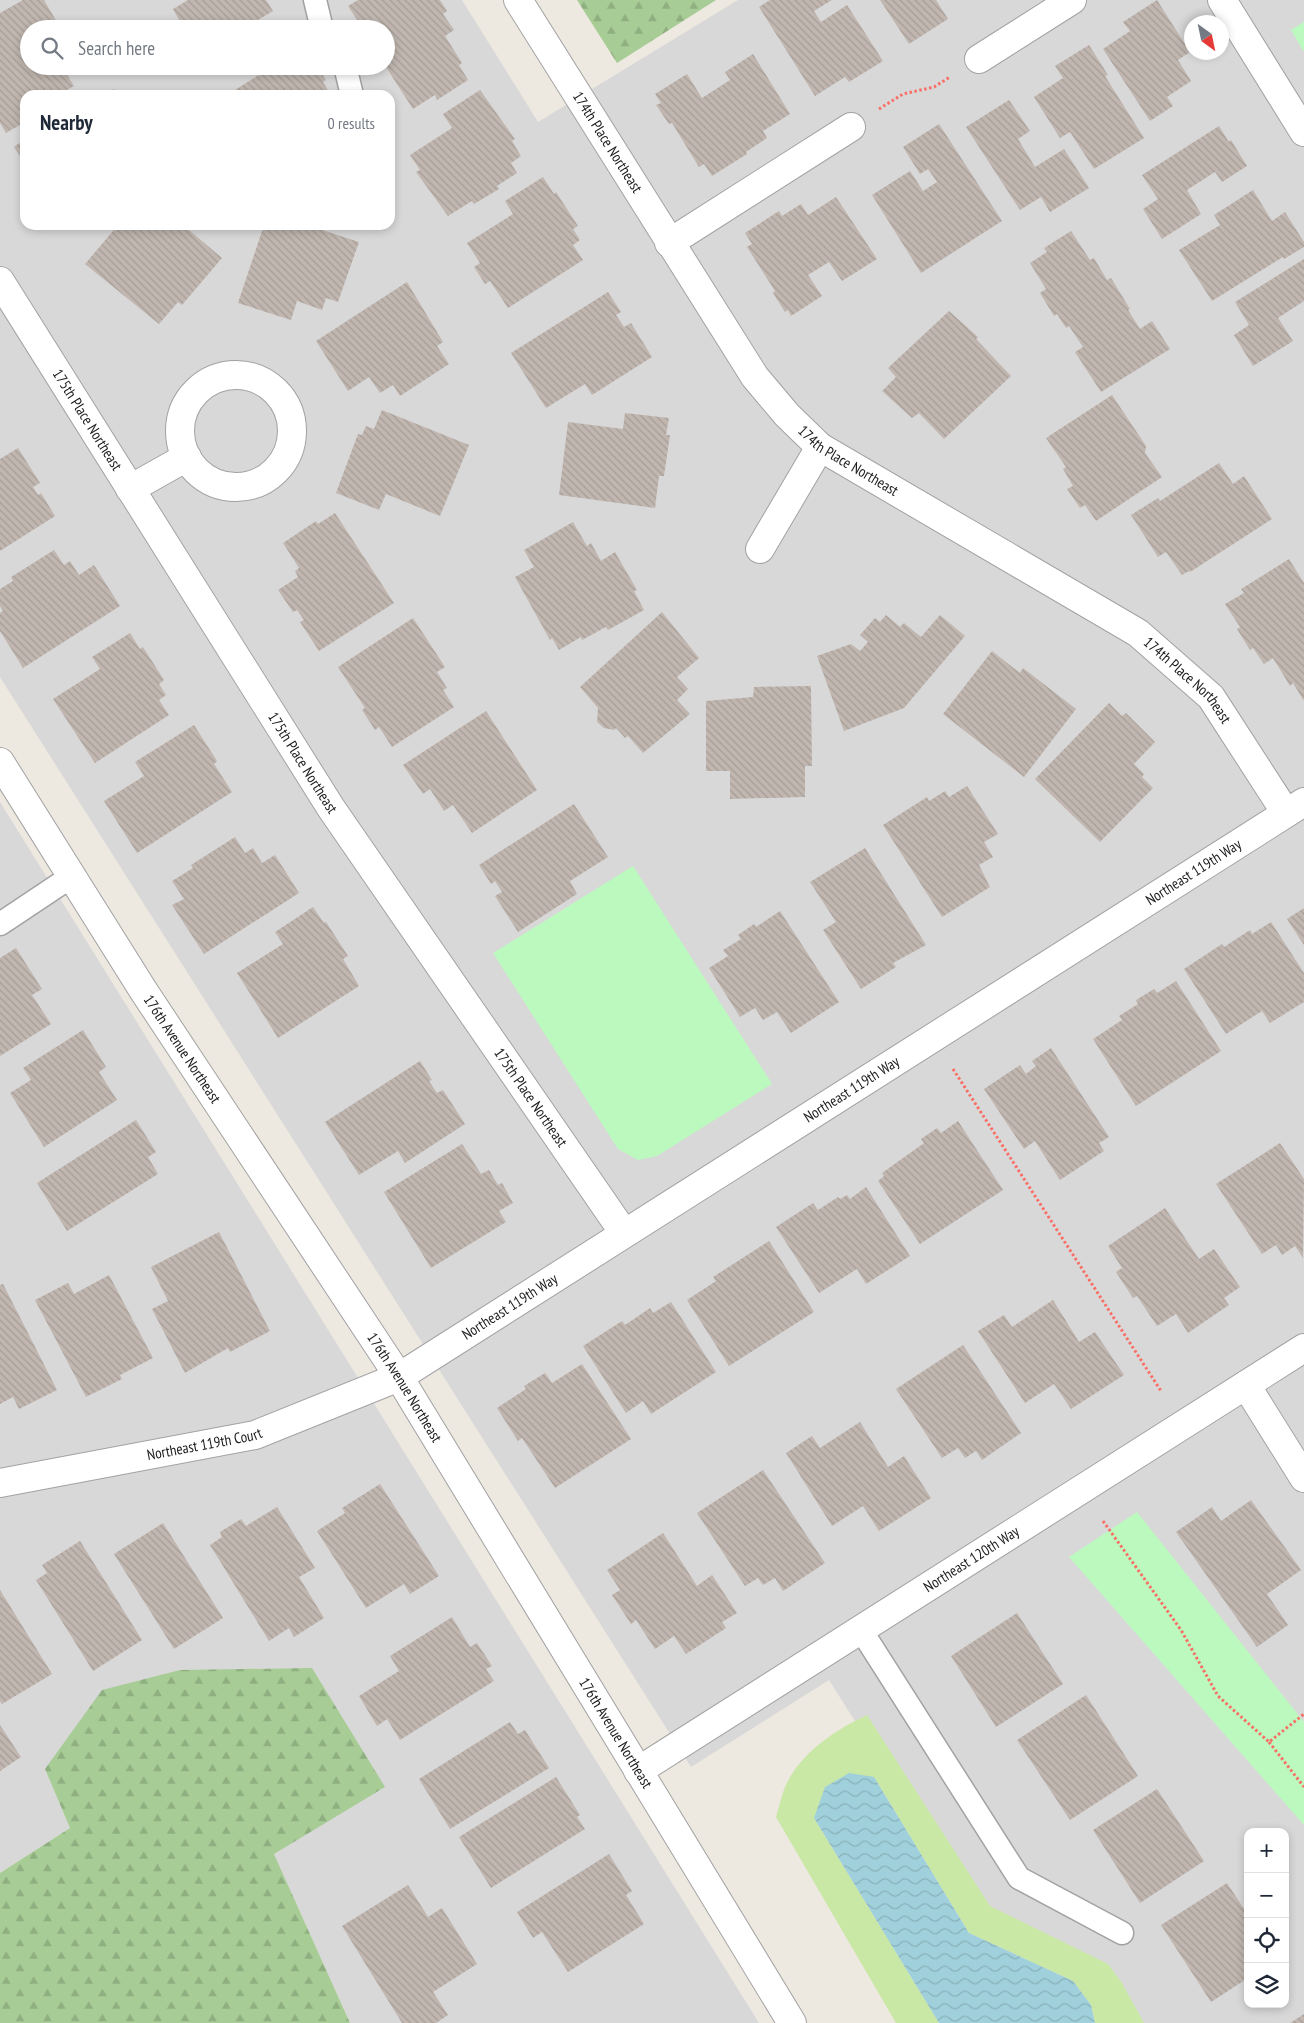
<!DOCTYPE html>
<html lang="en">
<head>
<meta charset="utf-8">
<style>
	:root { --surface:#fff; --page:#f6f6f7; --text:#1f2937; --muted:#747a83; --line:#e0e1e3 }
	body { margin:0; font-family:"PT Sans Narrow",sans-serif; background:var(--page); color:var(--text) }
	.controls { position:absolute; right:15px; bottom:15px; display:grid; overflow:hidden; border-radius:10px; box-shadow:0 2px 8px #0003 }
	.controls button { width:45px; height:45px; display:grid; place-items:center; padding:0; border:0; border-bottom:1px solid var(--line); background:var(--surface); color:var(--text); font:25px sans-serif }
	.compass { position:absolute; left:1184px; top:15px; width:45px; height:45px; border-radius:50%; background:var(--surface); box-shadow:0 2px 8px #0003; rotate:147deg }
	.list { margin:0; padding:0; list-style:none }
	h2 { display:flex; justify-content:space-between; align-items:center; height:65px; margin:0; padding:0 20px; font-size:21px }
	h2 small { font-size:16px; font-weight:400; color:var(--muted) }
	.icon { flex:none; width:28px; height:28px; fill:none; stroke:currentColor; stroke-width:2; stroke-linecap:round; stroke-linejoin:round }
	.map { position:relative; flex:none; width:1304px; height:2023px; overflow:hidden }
	.search { position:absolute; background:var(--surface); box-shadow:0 2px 8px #0003; left:20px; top:20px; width:375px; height:55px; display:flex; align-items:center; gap:12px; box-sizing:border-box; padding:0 18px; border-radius:28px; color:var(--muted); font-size:19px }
	.panel { position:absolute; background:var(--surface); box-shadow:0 2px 8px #0003; left:20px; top:90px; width:375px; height:140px; border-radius:15px }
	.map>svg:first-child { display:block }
</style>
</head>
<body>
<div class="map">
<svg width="1304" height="2023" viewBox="0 0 1304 2023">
	<defs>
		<pattern id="forest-firs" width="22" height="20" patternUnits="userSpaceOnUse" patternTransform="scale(1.25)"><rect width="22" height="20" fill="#a7cc95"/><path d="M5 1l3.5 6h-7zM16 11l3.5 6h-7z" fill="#8faf80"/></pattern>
		<pattern id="water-waves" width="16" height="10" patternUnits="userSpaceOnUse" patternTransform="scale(1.25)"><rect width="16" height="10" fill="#a0d0db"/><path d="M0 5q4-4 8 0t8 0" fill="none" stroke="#89b2bb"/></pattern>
		<pattern id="building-back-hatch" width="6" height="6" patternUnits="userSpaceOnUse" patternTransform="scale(1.25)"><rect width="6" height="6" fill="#c1b7b0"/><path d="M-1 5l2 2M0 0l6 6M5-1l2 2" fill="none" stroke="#a59d97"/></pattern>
	</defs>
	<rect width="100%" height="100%" fill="#ede8e0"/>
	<path fill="#d9d8d8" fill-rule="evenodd" d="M 0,0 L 462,0 L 538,122 L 738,0 L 1304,0 L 1304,2023 L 1128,2023 L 980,1919 L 829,1680 L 691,1767 L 0,677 ZM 1192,22 L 1222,22 L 1222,52 L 1192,52 ZM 29,29 L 386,29 L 386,66 L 29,66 ZM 25,95 L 390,95 L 390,225 L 25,225 ZM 1248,1832 L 1285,1832 L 1285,2004 L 1248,2004 Z
		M 0,802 L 759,2023 L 350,2023 L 274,1854 L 45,1769 L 70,1828 L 0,1873 Z"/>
	<path fill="#c9e8a5" d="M 867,1715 L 990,1906 L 1108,1964 L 1122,1983 L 1144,2023 L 1095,2023 L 1091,2005 L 1073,1981 L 969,1933 L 874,1777 L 814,1818 L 939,2023 L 896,2023 L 776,1817 C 779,1807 781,1797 785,1787 C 800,1753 835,1730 867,1715 Z"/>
	<path fill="url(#forest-firs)" d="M 577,0 L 716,0 L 617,63 Z
		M 312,1668 L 385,1787 L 274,1854 L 350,2023 L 0,2023 L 0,1873 L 70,1828 L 45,1769 L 102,1690 L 180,1670 Z"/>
	<path fill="#bbf9be" d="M 1304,22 L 1304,52 L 1291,30 Z
		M 633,866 L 772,1084 L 657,1156 L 638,1160 L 618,1149 L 493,953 Z
		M 1137,1512 L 1304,1722 L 1304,1825 L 1069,1557 Z"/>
	<path fill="url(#water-waves)" d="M 849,1773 L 874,1777 L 969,1933 L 1073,1981 L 1091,2005 L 1095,2023 L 939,2023 L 814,1818 L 825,1787 Z"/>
	<path fill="url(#building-back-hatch)" d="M 23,0 L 44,0 L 61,29 L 29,29 L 29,66 L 62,66 L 74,86 L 58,95 L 25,95 L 25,122 L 6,133 L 0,123 L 0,13 Z
		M 188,0 L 266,0 L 273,11 L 258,20 L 263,29 L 184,29 L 173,9 Z
		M 358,0 L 440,0 L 447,11 L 443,14 L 454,30 L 445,36 L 462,63 L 459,65 L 468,80 L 437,100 L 435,95 L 413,109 L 386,67 L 386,29 L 363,29 L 348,6 Z
		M 770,0 L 832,0 L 814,11 L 821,22 L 847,5 L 883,61 L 849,82 L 845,77 L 815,96 L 759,7 Z
		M 880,0 L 936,0 L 948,19 L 909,44 Z
		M 1157,0 L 1190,52 L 1178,60 L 1191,81 L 1167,97 L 1173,106 L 1150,121 L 1103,49 L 1130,31 L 1123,22 Z
		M 1089,45 L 1108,75 L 1105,76 L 1144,138 L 1094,169 L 1070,132 L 1060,138 L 1034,97 L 1063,78 L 1055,66 Z
		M 753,54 L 790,114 L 763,131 L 767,138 L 746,152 L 747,154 L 712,176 L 704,164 L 699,167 L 672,123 L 669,124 L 656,105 L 661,103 L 655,94 L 687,74 L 702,98 L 730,80 L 725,72 Z
		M 206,66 L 219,66 L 209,72 Z
		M 233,66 L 248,66 L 237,73 Z
		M 273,66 L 317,66 L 326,80 L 323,82 L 331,95 L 227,95 Z
		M 114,89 L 118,95 L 104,95 Z
		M 480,90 L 515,139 L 512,141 L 521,156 L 511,163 L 517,173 L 497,186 L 499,189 L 474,204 L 472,201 L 448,216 L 416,172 L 420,170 L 410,155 L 452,128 L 443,114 Z
		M 1009,100 L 1030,131 L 1018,139 L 1035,167 L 1064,149 L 1089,188 L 1050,212 L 1041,197 L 1020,210 L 966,127 Z
		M 939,124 L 1002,221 L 921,273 L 872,195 L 910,171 L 923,191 L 937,182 L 928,169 L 920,174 L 903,147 Z
		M 1219,126 L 1229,142 L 1231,140 L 1247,166 L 1222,182 L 1215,172 L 1187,190 L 1201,214 L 1162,239 L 1143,209 L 1158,199 L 1142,175 Z
		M 25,139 L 25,163 L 14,147 Z
		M 543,177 L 554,194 L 556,192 L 578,226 L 573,229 L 580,240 L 573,245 L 583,260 L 508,308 L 490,281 L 485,284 L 474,267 L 480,263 L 467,243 L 513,214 L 505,201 Z
		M 1253,190 L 1272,221 L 1285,212 L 1304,242 L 1304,247 L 1284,259 L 1283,257 L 1212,301 L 1179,250 L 1220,225 L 1214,215 Z
		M 836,197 L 877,259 L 842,281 L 829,262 L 808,275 L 822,296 L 791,316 L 788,310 L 785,312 L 773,293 L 775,291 L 747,247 L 752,244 L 745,233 L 779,211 L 782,216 L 801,204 L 808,215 Z
		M 118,225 L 183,225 L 222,258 L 182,305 L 178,302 L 159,324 L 85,264 Z
		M 264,225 L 321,225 L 319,229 L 359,242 L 338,302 L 326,298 L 322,310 L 297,301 L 291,320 L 238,303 Z
		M 1071,231 L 1090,260 L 1094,258 L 1107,280 L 1111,278 L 1130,309 L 1128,310 L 1140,329 L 1152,321 L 1170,349 L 1101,392 L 1075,352 L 1083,347 L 1069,326 L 1066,328 L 1057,314 L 1054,316 L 1040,293 L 1046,289 L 1030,263 L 1047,252 L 1044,248 Z
		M 1304,259 L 1304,301 L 1278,318 L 1293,341 L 1253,366 L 1234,335 L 1249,325 L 1235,302 Z
		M 407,282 L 443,342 L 437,346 L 449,364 L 400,396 L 393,385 L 380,393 L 369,377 L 348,391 L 316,341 Z
		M 608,292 L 621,312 L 616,315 L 624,327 L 631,323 L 652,357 L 592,395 L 585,384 L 546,408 L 511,353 Z
		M 949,311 L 978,337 L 976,339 L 1011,376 L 944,439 L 919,413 L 912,418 L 882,391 L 896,377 L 888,368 Z
		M 1112,395 L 1146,446 L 1145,453 L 1162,477 L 1096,521 L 1085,505 L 1080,508 L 1067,489 L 1073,486 L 1063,469 L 1066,467 L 1046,438 Z
		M 382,410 L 469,445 L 440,516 L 386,494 L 379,510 L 336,493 L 358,434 L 362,435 L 366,426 L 374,429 Z
		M 625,413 L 669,418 L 666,435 L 670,435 L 664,476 L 659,476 L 655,508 L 559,495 L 568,422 L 623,429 Z
		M 18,448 L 40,483 L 33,487 L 38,495 L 41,493 L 55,516 L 0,551 L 0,459 Z
		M 1219,463 L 1233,484 L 1244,476 L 1272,519 L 1190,572 L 1189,571 L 1182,575 L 1166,552 L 1158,557 L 1131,515 L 1158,498 L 1160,501 Z
		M 335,513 L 394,603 L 319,651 L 300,622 L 304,620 L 297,610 L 293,612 L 278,590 L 298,577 L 295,571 L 299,568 L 283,543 L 316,521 L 318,524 Z
		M 573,522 L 587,546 L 591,543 L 601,561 L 615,552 L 637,590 L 634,591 L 644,610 L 608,630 L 606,627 L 582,640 L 581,637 L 559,650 L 552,638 L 550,640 L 515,577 L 534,567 L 524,550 Z
		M 54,550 L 64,565 L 70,561 L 79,575 L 94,565 L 120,606 L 23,668 L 0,631 L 0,613 L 3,611 L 0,606 L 0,589 L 13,581 L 11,577 Z
		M 1289,559 L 1304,583 L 1304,701 L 1293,683 L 1290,686 L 1273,658 L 1264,664 L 1253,648 L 1250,650 L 1237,629 L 1240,627 L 1225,604 L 1244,593 L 1241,589 Z
		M 662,612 L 699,658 L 677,677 L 688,689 L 677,700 L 690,714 L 643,753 L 628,736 L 625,738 L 616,728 L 614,730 L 604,728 L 597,722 L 598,708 L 580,687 Z
		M 886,615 L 900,627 L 904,623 L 921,637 L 940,615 L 965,636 L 904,708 L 844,731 L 817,656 L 851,644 L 860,651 L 868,642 L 860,635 L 875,618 L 880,622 Z
		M 413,618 L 445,667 L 437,672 L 447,688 L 443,690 L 454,707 L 392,747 L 379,727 L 375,730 L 362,710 L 365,708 L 338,667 Z
		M 130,633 L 140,649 L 143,647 L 164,680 L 159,684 L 166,695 L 159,700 L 169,715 L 95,763 L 53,699 L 100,669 L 92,657 Z
		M 992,651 L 1020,673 L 1023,668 L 1076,709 L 1024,777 L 943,714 Z
		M 811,686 L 812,766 L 805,766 L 805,797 L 730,799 L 730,771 L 706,771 L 706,701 L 753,697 L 754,687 Z
		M 1109,703 L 1122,716 L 1126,713 L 1155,742 L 1134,764 L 1144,774 L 1142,777 L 1153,788 L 1100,842 L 1035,779 Z
		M 486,711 L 537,790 L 472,833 L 453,805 L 444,811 L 430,789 L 423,794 L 403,765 Z
		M 194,725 L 217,761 L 214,764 L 232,792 L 137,853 L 104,801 L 144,776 L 135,762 Z
		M 967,786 L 998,834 L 984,842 L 993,857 L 979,865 L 990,887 L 942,917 L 883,825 L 927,797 L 929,801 L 945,791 L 949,797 Z
		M 574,804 L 608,857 L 570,881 L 577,894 L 518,932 L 495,896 L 502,892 L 495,881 L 491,884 L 479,865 Z
		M 235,837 L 245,853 L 253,848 L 262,863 L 275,855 L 299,893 L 204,954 L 172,905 L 184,899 L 172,881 L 193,868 L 191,865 Z
		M 865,848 L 926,945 L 893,963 L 896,967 L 861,989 L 823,930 L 836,922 L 810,882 Z
		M 313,907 L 324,923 L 326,922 L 348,956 L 343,959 L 359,986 L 278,1038 L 237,973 L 283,944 L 275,932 Z
		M 1304,908 L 1304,945 L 1287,919 Z
		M 780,911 L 839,1002 L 791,1033 L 777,1012 L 763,1020 L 755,1008 L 740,1017 L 709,968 L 728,956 L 723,950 L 741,939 L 738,935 L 754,924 L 756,927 Z
		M 1271,922 L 1304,973 L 1304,1002 L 1270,1023 L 1262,1011 L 1226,1034 L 1184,969 L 1222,944 L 1224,947 L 1250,930 L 1252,934 Z
		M 16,948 L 42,989 L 32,995 L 51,1024 L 0,1056 L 0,958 Z
		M 1176,981 L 1221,1051 L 1136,1106 L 1093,1039 L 1122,1020 L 1119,1016 L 1138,1004 L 1136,1000 L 1154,989 L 1157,993 Z
		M 83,1030 L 106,1067 L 99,1072 L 117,1100 L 44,1147 L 10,1093 L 31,1080 L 23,1068 Z
		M 1051,1048 L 1109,1137 L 1099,1143 L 1104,1151 L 1060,1180 L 1035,1141 L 1024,1149 L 984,1089 L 1020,1065 L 1026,1074 L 1036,1066 L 1032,1061 Z
		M 420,1061 L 432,1080 L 429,1081 L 437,1093 L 443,1090 L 465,1124 L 405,1163 L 398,1151 L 359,1175 L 325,1122 Z
		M 136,1120 L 156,1152 L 148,1157 L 158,1174 L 67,1231 L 37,1183 Z
		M 958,1121 L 1003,1190 L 920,1244 L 878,1181 L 884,1176 L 882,1173 L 924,1143 L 921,1139 L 937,1128 L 941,1133 Z
		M 1280,1143 L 1304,1179 L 1303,1258 L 1295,1246 L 1282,1255 L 1276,1245 L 1262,1254 L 1216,1184 Z
		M 462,1144 L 481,1174 L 489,1170 L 498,1185 L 502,1183 L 513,1203 L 499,1211 L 506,1222 L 431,1268 L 384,1192 Z
		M 866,1187 L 910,1256 L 866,1284 L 857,1269 L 819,1293 L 776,1227 L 813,1203 L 818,1210 L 838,1197 L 840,1199 L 847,1195 L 850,1199 Z
		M 1165,1208 L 1199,1259 L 1214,1249 L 1240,1287 L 1224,1298 L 1229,1305 L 1188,1333 L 1176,1314 L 1157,1326 L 1137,1296 L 1133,1298 L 1116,1272 L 1122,1268 L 1108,1246 Z
		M 219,1232 L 270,1331 L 230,1352 L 228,1348 L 185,1373 L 152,1309 L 168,1301 L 151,1267 Z
		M 769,1241 L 814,1312 L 729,1366 L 687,1300 L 716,1281 L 713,1277 Z
		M 109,1275 L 153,1358 L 120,1375 L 122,1379 L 86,1397 L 35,1300 L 68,1283 L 74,1294 Z
		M 3,1284 L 57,1390 L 19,1409 L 13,1397 L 0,1404 L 0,1285 Z
		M 1053,1300 L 1079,1342 L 1095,1332 L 1124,1375 L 1071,1409 L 1054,1384 L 1025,1403 L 978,1331 L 1004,1315 L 1012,1327 Z
		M 671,1302 L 716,1372 L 651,1414 L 643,1401 L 626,1413 L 583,1346 L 622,1321 L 625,1325 L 650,1308 L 653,1313 Z
		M 963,1345 L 1021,1433 L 982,1460 L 976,1451 L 965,1458 L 958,1448 L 942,1458 L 896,1389 Z
		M 582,1364 L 631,1439 L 555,1488 L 522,1438 L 518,1441 L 497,1408 L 526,1389 L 524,1386 L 545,1373 L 552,1383 Z
		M 860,1422 L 888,1467 L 904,1456 L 931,1498 L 879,1531 L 863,1506 L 832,1526 L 786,1453 L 812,1436 L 820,1448 Z
		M 763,1470 L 825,1563 L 783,1591 L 775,1578 L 763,1585 L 758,1578 L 745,1586 L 697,1513 Z
		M 380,1484 L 439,1576 L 410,1594 L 404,1584 L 366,1608 L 317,1531 L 345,1513 L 342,1508 Z
		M 1251,1500 L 1301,1570 L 1267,1594 L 1288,1625 L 1257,1647 L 1176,1532 L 1212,1507 L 1221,1521 Z
		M 277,1507 L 315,1568 L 299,1577 L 324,1618 L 294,1637 L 289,1628 L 269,1641 L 210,1545 L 222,1537 L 220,1532 L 241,1519 L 246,1526 Z
		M 163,1523 L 223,1618 L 174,1649 L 114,1554 Z
		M 663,1533 L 697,1586 L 712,1575 L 737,1613 L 722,1622 L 726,1628 L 686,1654 L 674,1636 L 655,1649 L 636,1620 L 631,1624 L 612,1595 L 620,1590 L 607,1570 Z
		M 80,1541 L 142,1640 L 93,1671 L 36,1580 L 47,1573 L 42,1565 Z
		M 0,1590 L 52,1674 L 2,1704 L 0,1701 Z
		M 1017,1613 L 1063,1684 L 996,1727 L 951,1656 Z
		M 452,1617 L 470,1647 L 477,1643 L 492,1666 L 486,1669 L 494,1681 L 400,1740 L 387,1719 L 377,1726 L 359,1696 L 399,1671 L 390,1656 Z
		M 1086,1695 L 1138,1776 L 1070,1820 L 1017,1740 Z
		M 510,1722 L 518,1734 L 525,1730 L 549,1768 L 450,1829 L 419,1779 Z
		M 0,1725 L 21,1757 L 0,1771 Z
		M 556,1777 L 580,1815 L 577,1817 L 585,1829 L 491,1888 L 459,1837 Z
		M 1157,1789 L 1204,1861 L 1140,1903 L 1093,1830 Z
		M 609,1854 L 632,1891 L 626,1895 L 644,1924 L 568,1972 L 542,1932 L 533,1938 L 517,1912 Z
		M 1227,1883 L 1248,1915 L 1248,1978 L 1211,2002 L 1161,1925 Z
		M 408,1885 L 428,1917 L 442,1908 L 477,1964 L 433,1992 L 448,2015 L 436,2023 L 402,2023 L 342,1926 Z
		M 1304,2014 L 1304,2023 L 1290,2023 Z"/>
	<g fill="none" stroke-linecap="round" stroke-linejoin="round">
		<g stroke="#a2a2a2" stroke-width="25">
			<path id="lane" d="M 315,0 L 322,29
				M 345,66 L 352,95
				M 0,924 L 72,876
				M 861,1630 L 1019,1878 L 1122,1933"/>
		</g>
		<g stroke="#a2a2a2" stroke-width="30">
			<g id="street">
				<path id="s1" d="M 518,0 L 755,377 L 787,415 L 820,447 L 1138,633 L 1211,697 L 1286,813"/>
				<path d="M 1222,0 L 1304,132"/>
				<path d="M 979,59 L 1072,0"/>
				<path d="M 669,243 L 851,127"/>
				<path id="s2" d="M 0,281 L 331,808 L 624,1233"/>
				<circle cx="236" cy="431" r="56"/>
				<path d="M 130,489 L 187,457"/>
				<path d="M 760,549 L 820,447"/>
				<path id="s3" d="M 0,762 L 143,990 L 399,1377 L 792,2023"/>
				<path d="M 1246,1385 L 1304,1478"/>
				<path id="s4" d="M 0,1483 L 255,1435 L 399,1377 L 1304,802"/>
				<path id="s5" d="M 638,1771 L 1304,1348"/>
			</g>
		</g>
		<path stroke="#f96e65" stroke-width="3" stroke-dasharray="2.5 2.5" stroke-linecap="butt" d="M 879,109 L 903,94 L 934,87 L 950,77
			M 953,1069 L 1161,1391
			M 1103,1521 L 1181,1630 L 1218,1696 L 1269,1742 L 1304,1714
			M 1269,1742 L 1304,1787"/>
		<use href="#lane" stroke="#fff" stroke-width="22"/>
		<use href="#street" stroke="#fff" stroke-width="28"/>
	</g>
	<g text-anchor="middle" stroke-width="4" stroke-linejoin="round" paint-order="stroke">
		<g font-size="15" fill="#1b1b1b" stroke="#fff">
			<text dy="5" stroke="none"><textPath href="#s1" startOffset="168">174th Place Northeast</textPath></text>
			<text dy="5" stroke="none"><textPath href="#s2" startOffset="164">175th Place Northeast</textPath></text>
			<text dy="5" stroke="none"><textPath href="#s1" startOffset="572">174th Place Northeast</textPath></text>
			<text dy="5" stroke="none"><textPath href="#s1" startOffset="978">174th Place Northeast</textPath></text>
			<text dy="5" stroke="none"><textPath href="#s2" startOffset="569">175th Place Northeast</textPath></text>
			<text dy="5" stroke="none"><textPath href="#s4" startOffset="1356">Northeast 119th Way</textPath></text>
			<text dy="5" stroke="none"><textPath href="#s3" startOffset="340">176th Avenue Northeast</textPath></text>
			<text dy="5" stroke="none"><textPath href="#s4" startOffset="951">Northeast 119th Way</textPath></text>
			<text dy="5" stroke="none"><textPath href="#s2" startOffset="974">175th Place Northeast</textPath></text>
			<text dy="5" stroke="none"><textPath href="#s4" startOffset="546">Northeast 119th Way</textPath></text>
			<text dy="5" stroke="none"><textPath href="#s3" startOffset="745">176th Avenue Northeast</textPath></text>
			<text dy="5" stroke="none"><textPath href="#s4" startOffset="208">Northeast 119th Court</textPath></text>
			<text dy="5" stroke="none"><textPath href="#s5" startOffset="395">Northeast 120th Way</textPath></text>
			<text dy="5" stroke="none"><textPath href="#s3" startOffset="1150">176th Avenue Northeast</textPath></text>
		</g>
	</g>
</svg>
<div class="controls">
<button>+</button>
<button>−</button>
<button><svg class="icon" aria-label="locate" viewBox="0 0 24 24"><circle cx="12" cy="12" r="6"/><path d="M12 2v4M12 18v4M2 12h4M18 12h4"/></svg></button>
<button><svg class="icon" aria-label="layers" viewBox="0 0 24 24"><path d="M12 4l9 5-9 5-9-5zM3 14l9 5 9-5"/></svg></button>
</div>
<svg class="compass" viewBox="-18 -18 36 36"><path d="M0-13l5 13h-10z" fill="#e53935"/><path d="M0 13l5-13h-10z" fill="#747a83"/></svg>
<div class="search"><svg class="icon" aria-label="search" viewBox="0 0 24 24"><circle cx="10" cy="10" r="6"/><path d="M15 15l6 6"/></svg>Search here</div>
<section class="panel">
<h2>Nearby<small>0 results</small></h2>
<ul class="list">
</ul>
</section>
</div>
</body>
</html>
